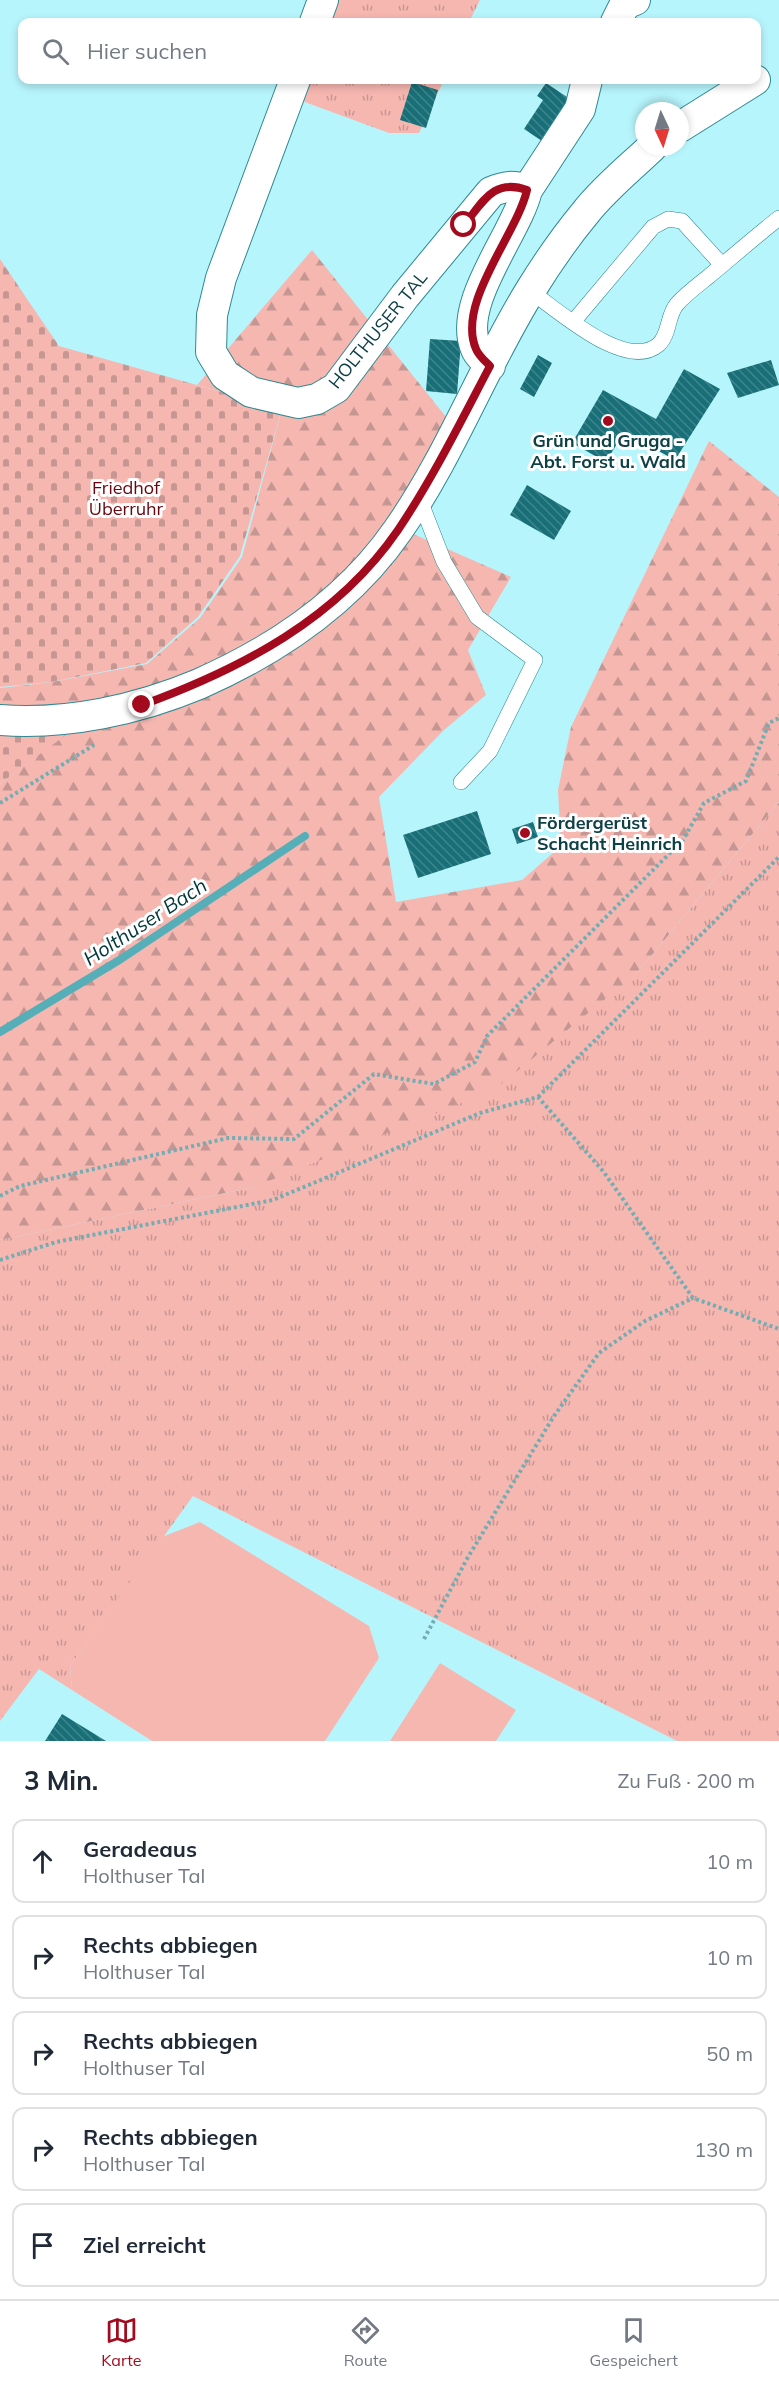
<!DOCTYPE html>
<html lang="de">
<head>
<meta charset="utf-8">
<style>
	:root { --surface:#fff; --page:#f2f2f3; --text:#1f2937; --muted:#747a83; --line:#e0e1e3; --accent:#a40a1d }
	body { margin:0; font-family:Mulish,sans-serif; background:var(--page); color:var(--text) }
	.compass { position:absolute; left:635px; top:102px; width:54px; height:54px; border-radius:50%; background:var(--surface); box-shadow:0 3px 9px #0003; rotate:176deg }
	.stop { position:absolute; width:18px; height:18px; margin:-14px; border:4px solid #a40a1d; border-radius:50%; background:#fff }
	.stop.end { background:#a40a1d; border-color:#fff; box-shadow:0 2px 6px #0008 }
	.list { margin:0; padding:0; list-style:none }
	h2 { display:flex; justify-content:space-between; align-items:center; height:78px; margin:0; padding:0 24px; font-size:26px }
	h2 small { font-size:20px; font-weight:400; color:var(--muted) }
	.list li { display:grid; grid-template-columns:39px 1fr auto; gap:18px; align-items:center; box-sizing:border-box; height:84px; margin:0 12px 12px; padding:0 12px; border:2px solid var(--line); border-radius:12px }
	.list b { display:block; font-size:22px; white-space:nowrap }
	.list p { margin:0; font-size:20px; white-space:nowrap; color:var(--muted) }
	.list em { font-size:20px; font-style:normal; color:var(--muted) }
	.icon { flex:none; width:33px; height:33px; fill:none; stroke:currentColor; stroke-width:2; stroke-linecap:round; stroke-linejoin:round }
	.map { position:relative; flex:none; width:779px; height:1741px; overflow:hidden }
	.search { position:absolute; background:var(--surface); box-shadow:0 3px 9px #0003; left:18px; right:18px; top:18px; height:66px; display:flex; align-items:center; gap:15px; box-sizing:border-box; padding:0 21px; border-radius:12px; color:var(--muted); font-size:22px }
	.sheet { height:558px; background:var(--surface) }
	nav { display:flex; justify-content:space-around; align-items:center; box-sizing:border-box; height:84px; border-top:2px solid var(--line); background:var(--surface); font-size:16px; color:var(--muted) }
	nav a { display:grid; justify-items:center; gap:3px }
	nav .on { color:var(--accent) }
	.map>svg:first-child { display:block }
</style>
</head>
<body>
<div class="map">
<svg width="779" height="1741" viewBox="0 0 779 1741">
	<defs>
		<pattern id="grass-tufts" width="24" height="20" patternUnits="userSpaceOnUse" patternTransform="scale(1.5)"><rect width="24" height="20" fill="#f7b7b1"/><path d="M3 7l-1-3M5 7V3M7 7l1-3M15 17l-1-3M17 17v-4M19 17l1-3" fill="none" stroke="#c69692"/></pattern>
		<pattern id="forest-firs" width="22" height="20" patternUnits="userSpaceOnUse" patternTransform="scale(1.5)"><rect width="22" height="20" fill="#f7b7b1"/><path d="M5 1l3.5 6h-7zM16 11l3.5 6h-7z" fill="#c69692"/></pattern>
		<pattern id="cemetery-stones" width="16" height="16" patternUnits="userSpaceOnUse" patternTransform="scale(1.5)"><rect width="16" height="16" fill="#f7b7b1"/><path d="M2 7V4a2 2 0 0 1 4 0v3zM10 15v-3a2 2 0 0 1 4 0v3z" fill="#c69692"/></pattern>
		<pattern id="building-back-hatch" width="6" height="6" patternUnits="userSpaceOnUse" patternTransform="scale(1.5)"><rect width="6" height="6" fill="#186f77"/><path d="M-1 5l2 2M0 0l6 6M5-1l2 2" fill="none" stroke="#40858b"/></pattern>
	</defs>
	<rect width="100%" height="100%" fill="#b7f5fc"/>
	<path fill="url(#grass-tufts)" d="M 339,0 L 480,0 L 469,22 L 331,22 Z
		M 310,80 L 444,80 L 419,133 L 389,133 L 302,101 Z
		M 779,802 L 779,1741 L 677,1741 L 193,1496 L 70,1666 L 72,1690 L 39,1669 L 0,1721 L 0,1240 L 254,1187 L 637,973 Z"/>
	<path fill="url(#forest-firs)" d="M 312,250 L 455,428 L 411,533 L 511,577 L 468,650 L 486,695 L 444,730 L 379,797 L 396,902 L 522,880 L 561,846 L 558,790 L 571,727 L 709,441 L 779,497 L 779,802 L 637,973 L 494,1090 L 254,1187 L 0,1240 L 0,784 L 74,727 L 0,733 L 0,688 L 52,682 L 147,664 L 200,618 L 242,557 L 282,409 L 197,385 Z"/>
	<path fill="url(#cemetery-stones)" d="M 0,259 L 59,346 L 282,409 L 240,556 L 198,617 L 146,663 L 51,682 L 0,687 Z
		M 78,726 L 1,783 L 0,784 L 0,733 Z"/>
	<path fill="#f7b7b1" d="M 200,1522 L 369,1626 L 379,1658 L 325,1741 L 152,1741 L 72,1690 L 70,1666 L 162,1537 Z
		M 440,1663 L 516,1710 L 496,1741 L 390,1741 Z"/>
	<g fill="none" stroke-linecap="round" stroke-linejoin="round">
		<path stroke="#56afb8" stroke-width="8" d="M 0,1032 L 121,959 L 305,836"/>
	</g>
	<path fill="url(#building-back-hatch)" d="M 412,82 L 438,90 L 426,128 L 400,120 Z
		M 546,83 L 573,101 L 545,143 L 524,129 L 543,100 L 537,96 Z
		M 430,339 L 461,341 L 457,394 L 426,391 Z
		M 538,355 L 552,363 L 534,397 L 520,389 Z
		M 771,360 L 779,385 L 738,398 L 727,373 Z
		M 684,369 L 720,389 L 675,460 L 624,432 L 606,462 L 572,443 L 603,390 L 656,419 Z
		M 527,485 L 571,511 L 554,540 L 510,515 Z
		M 477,811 L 491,854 L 418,878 L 403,835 Z
		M 533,822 L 538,837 L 517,844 L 512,829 Z
		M 62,1714 L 106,1741 L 45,1741 Z"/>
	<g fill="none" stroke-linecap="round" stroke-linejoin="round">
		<g stroke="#2e8992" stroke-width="16">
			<path id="lane" d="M 530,291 C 557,309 625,372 658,345 C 670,335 667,315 677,304 C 686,294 698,285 708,277 C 732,257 755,237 779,218
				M 573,322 L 653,227 L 668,219 L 682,221 L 722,265
				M 419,498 L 444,562 L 477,617 L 535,660 L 490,751 L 461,782"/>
		</g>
		<g stroke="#2e8992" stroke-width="32">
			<path id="street" d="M 315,22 L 323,0
				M 616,22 L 625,4 L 635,0
				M 295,80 L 221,278 L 212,315 L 211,352 L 225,375 L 251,392 L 298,403 L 317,399 L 336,388 L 405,296 L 491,192 C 505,186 513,185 527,190 C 517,233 456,303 476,349 C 478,355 486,361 490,366
				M 680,127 L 755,80
				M 527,190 L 580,109 L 587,80
				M 0,720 C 67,725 137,710 199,684 C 276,650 349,601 398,530 C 450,456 482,369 530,291 C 546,265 566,236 586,212 C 605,188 630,168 652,147"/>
		</g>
		<path stroke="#73adb3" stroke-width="4" stroke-dasharray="3 3" stroke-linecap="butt" d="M 0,803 L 94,745
			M 538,1097 L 779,857
			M 0,1196 L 20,1186 L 228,1138 L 294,1139 L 374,1074 L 434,1084 L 475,1062 L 487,1036 L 683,840 L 704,803 L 746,781 L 769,723 L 779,718
			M 0,1260 L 56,1242 L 273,1200 L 480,1113 L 538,1097 L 603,1171 L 693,1298 L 779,1329
			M 424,1639 L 468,1557 L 554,1416 L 599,1353 L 645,1321 L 693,1298"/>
		<use href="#lane" stroke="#fff" stroke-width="15"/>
		<use href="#street" stroke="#fff" stroke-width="30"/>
	</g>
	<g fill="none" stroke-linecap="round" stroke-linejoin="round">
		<path stroke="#a40a1d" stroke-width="8" d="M 142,705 C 241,669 337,619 398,530 C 433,478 461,421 490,366 C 485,361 478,355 476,349 C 456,303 517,234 527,190 C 493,178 483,202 464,225"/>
	</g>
	<g fill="#a40a1d" stroke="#fff" stroke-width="2">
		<circle cx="608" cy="421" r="6"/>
		<circle cx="525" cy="833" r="6"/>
	</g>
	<g text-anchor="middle" stroke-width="6" stroke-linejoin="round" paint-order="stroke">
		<g font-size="18" fill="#0d4146" stroke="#fff">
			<text transform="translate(378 330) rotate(-51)" y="6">HOLTHUSER TAL</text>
		</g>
		<g font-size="18" font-weight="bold" fill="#0d4146" stroke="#fff">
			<text x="608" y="447">Grün und Gruga -<tspan x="608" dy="21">Abt. Forst u. Wald</tspan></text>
			<text x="537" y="829" text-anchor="start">Fördergerüst<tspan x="537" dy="21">Schacht Heinrich</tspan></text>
		</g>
		<g font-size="18" fill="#68060f" stroke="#fff">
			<text x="126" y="494">Friedhof<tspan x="126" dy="21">Überruhr</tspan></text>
		</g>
		<g font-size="20" font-style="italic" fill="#01363a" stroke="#fff">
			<text transform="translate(145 922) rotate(-33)" y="7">Holthuser Bach</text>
		</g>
	</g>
</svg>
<svg class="compass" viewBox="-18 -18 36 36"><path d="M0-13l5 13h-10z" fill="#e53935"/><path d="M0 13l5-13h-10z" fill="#747a83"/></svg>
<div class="stop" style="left:464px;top:225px"></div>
<div class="stop end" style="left:142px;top:705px"></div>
<div class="search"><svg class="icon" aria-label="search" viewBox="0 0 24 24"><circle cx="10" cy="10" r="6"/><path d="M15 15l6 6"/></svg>Hier suchen</div>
</div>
<section class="sheet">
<h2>3 Min.<small>Zu Fuß · 200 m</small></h2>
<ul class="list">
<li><svg class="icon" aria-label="ahead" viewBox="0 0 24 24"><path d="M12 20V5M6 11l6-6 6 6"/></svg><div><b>Geradeaus</b><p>Holthuser Tal</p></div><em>10 m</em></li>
<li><svg class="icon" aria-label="right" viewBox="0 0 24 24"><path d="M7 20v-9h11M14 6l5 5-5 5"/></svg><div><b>Rechts abbiegen</b><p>Holthuser Tal</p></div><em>10 m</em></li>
<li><svg class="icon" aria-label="right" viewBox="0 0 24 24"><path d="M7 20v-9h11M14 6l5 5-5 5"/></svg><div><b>Rechts abbiegen</b><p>Holthuser Tal</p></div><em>50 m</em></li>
<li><svg class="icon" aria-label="right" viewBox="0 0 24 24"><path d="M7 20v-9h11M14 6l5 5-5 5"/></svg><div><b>Rechts abbiegen</b><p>Holthuser Tal</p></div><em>130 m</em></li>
<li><svg class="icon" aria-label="arrive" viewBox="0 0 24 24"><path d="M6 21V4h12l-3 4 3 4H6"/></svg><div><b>Ziel erreicht</b></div></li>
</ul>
</section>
<nav>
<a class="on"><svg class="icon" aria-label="map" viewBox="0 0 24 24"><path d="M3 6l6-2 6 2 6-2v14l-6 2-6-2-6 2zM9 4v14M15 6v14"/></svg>Karte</a>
<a><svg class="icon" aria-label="directions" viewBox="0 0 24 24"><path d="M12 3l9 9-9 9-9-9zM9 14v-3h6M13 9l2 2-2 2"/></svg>Route</a>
<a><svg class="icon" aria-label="saved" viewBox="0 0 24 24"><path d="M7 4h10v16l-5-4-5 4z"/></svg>Gespeichert</a>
</nav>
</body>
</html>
